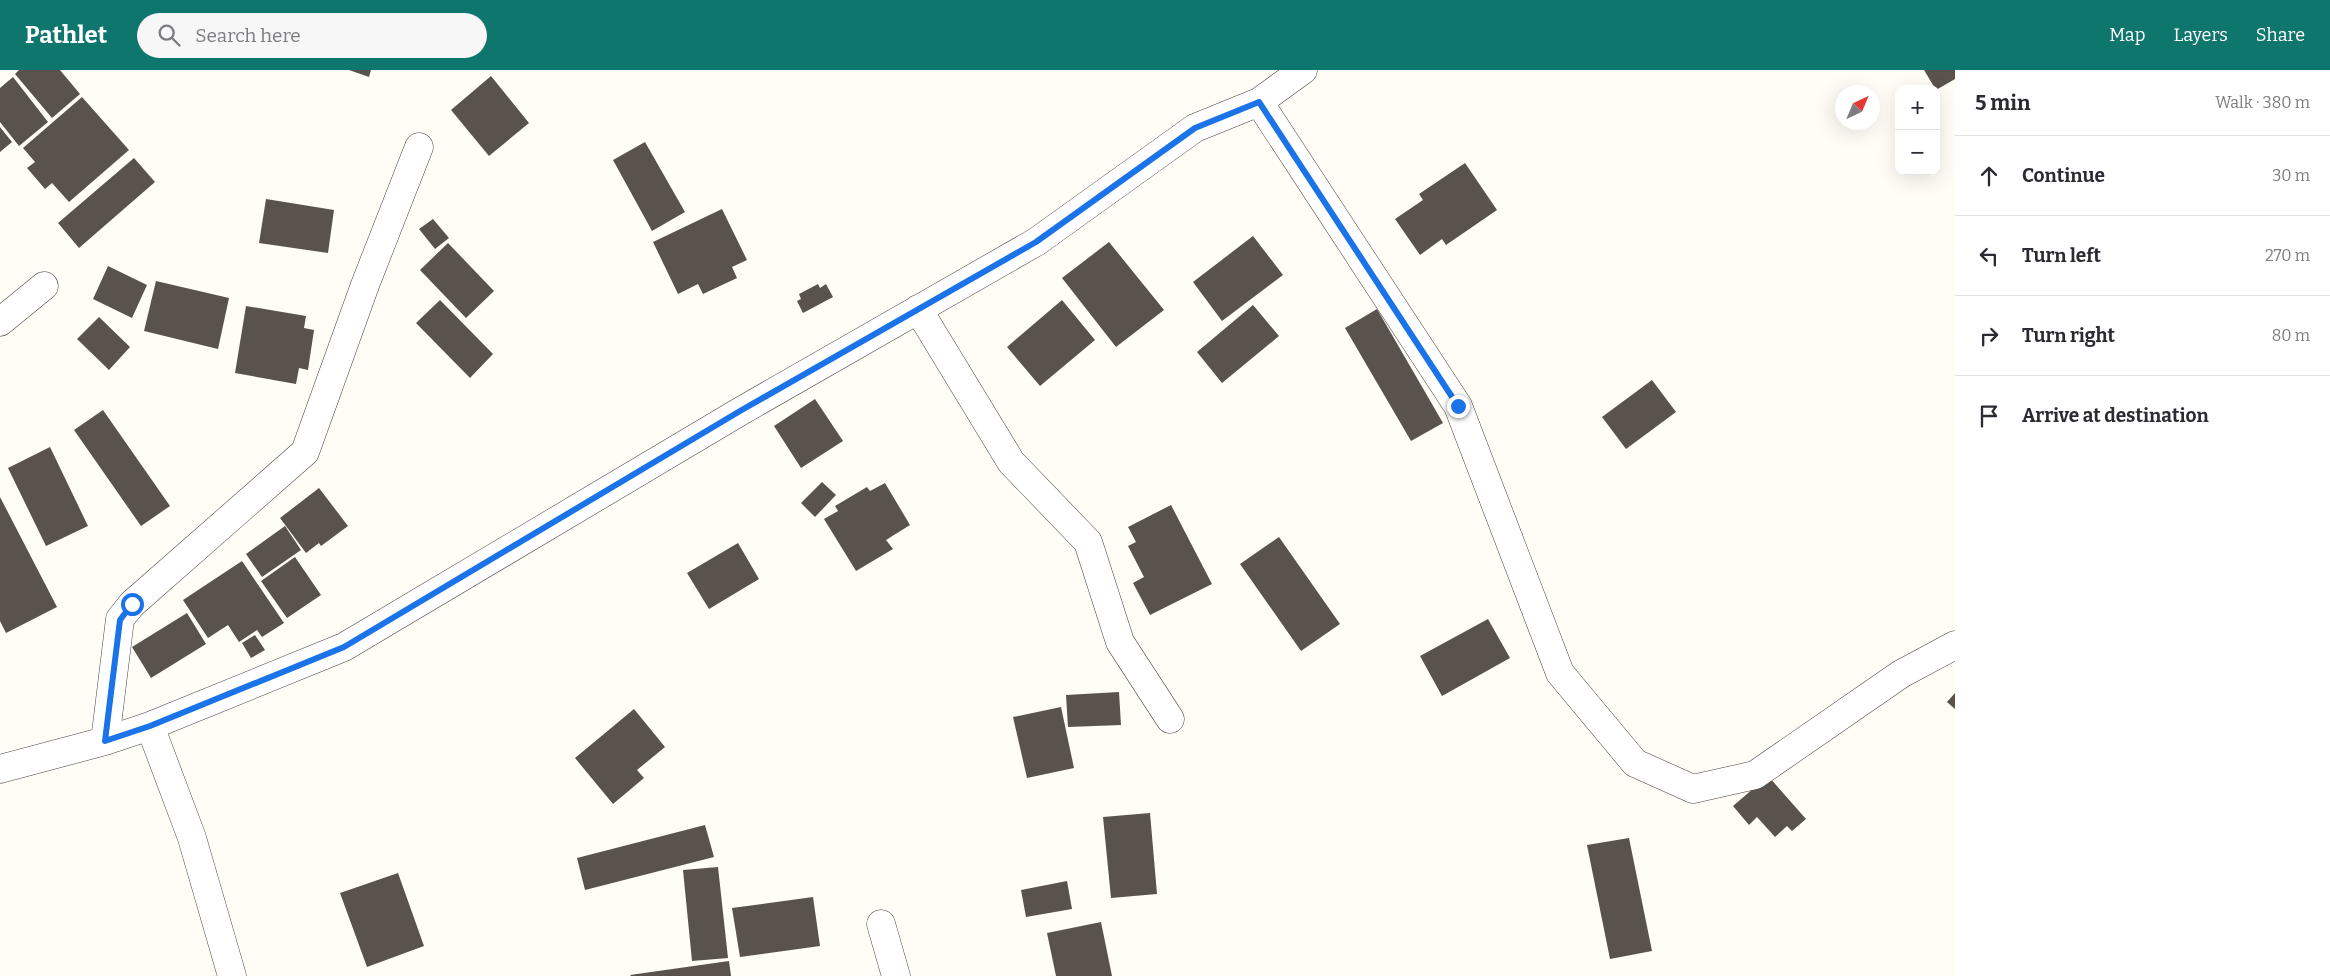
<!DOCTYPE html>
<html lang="en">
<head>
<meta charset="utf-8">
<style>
	:root { --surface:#fff; --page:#f7f7f7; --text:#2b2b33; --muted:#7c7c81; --line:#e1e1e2; --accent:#0f766e }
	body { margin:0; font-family:Bitter,serif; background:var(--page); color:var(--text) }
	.controls { position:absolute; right:15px; top:15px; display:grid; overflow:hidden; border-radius:10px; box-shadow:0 5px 20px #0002 }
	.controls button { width:45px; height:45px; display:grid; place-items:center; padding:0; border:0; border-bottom:1px solid var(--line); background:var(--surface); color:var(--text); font:25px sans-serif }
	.compass { position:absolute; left:1835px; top:15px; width:45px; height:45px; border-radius:50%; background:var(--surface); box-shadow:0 5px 20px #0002; rotate:44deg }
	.stop { position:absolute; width:15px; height:15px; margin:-11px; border:4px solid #1a73e8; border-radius:50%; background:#fff }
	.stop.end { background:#1a73e8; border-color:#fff; box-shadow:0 1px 5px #0008 }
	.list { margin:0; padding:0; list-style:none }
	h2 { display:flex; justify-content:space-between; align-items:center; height:65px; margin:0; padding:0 20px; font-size:21px }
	h2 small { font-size:16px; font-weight:400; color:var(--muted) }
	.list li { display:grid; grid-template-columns:32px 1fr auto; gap:15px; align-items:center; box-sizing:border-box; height:80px; padding:0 20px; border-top:1px solid var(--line) }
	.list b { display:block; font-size:19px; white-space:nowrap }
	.list em { font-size:16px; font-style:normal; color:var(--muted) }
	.icon { flex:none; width:28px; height:28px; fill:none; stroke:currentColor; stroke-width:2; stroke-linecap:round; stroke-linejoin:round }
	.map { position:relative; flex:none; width:1955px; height:906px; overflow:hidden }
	header { display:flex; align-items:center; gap:30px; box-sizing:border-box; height:70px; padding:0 25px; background:var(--accent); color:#fff }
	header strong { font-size:24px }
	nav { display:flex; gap:28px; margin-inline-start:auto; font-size:18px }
	.search { width:350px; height:45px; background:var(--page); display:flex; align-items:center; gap:12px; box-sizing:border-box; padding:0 18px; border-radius:28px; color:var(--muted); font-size:19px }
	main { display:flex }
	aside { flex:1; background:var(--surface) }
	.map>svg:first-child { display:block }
</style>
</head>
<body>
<header>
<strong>Pathlet</strong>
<div class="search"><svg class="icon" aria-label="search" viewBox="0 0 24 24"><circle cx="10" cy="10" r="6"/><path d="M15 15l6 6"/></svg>Search here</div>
<nav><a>Map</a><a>Layers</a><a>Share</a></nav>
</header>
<main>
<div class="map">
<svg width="1955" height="906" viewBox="0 0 1955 906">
	<rect width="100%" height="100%" fill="#fffdf5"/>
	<path fill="#5a524d" d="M 19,0 L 60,0 L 80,24 L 52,48 L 15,4 Z
		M 349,0 L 371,0 L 369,7 Z
		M 1924,0 L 1955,0 L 1955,9 L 1936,20 Z
		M 491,6 L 529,53 L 489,86 L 451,40 Z
		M 13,7 L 48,52 L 19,76 L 0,52 L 0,18 Z
		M 82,27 L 129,80 L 69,132 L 52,113 L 45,119 L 27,98 L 35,92 L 23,78 Z
		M 0,57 L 12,72 L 0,82 Z
		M 645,72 L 685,142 L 652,161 L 613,90 Z
		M 134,88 L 155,112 L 79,178 L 58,153 Z
		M 1465,93 L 1497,140 L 1446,175 L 1442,169 L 1420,185 L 1395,149 L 1423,130 L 1419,124 Z
		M 266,129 L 334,140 L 328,183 L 259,173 Z
		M 722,139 L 747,190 L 732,197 L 737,208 L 703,224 L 698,214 L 678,224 L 653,172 Z
		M 433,149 L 449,168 L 435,179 L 419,159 Z
		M 1253,166 L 1283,205 L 1222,251 L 1193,212 Z
		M 1109,172 L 1164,240 L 1116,277 L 1062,208 Z
		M 448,173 L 494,221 L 466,248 L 420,200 Z
		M 108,196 L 147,215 L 132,248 L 93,229 Z
		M 156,211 L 229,228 L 218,279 L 144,261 Z
		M 818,214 L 820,218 L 826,214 L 833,227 L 803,243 L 797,231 L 801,229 L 799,224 Z
		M 440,230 L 493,284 L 470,308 L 416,253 Z
		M 1062,230 L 1095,270 L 1040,316 L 1007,277 Z
		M 1253,235 L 1279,266 L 1222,313 L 1197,282 Z
		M 246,236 L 306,246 L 304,258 L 314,260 L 308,300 L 299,298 L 296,314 L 235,303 Z
		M 1377,239 L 1443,353 L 1411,371 L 1345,258 Z
		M 99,247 L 130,277 L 109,300 L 77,269 Z
		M 1652,310 L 1676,342 L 1626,379 L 1602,347 Z
		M 815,329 L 843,371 L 801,398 L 774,356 Z
		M 103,340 L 170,436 L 141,456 L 74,360 Z
		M 50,377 L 88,456 L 46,476 L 8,398 Z
		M 822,412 L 836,425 L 815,447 L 801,433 Z
		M 885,413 L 910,455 L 886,470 L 893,479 L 856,501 L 824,449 L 838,441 L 835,436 L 867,417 L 870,421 Z
		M 319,418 L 348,456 L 321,476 L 319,473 L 306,483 L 280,448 Z
		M 0,427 L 57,537 L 6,563 L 0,551 Z
		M 1171,435 L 1212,514 L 1150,545 L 1133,513 L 1144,507 L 1128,476 L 1136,472 L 1128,457 Z
		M 285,456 L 301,480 L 262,507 L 246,484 Z
		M 1279,467 L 1340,554 L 1301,581 L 1240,494 Z
		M 738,473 L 759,509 L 709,539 L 687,503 Z
		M 295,487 L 321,525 L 287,548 L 261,511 Z
		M 242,491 L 284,553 L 262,567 L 257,560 L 239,572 L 228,555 L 208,568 L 183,530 Z
		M 187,543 L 206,574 L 151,608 L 132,577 Z
		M 1488,549 L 1510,588 L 1442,626 L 1420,586 Z
		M 255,565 L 265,580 L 251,588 L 242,573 Z
		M 1119,622 L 1121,655 L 1068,657 L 1066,625 Z
		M 1955,623 L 1955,639 L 1947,632 Z
		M 1061,637 L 1074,698 L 1027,708 L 1013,647 Z
		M 634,639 L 665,677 L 637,700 L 644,708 L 613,734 L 575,688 Z
		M 1768,706 L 1806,749 L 1792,761 L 1787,756 L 1775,767 L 1757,747 L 1749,755 L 1733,736 Z
		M 1150,743 L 1157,824 L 1111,828 L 1103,747 Z
		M 705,755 L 714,787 L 585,820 L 577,788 Z
		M 1629,768 L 1652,881 L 1610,889 L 1587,775 Z
		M 718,797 L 728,888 L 692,891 L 683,800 Z
		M 398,803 L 424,876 L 367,897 L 340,823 Z
		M 1067,811 L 1072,839 L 1026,847 L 1021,820 Z
		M 813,827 L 820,876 L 740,887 L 732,838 Z
		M 1101,852 L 1112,906 L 1056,906 L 1047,863 Z
		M 729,891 L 731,906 L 631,906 L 630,905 Z"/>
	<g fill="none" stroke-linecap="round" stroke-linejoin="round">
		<g stroke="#444" stroke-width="29">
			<path id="minor" d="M 1259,32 L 1303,0
				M 918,239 L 1011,392 L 1088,472 L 1120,572 L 1170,649
				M 0,252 L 44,216
				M 150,656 L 192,768 L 232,906
				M 105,671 L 120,549 L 132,534 L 305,382 L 365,215 L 419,77
				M 0,699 L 105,671 L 150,656 L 344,577 L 741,341 L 1036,172 L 1195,58 L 1259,32 L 1458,336 L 1560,603 L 1635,693 L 1693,719 L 1755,705 L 1901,604 L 1955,575
				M 881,854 L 896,906"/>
		</g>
		<use href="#minor" stroke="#fff" stroke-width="28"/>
	</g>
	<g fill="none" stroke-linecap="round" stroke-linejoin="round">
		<path stroke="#1a73e8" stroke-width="6" d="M 132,534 L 120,550 L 105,671 L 150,656 L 344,577 L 740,341 L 1036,172 L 1195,58 L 1259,32 L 1458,336"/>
	</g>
</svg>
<div class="controls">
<button>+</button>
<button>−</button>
</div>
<svg class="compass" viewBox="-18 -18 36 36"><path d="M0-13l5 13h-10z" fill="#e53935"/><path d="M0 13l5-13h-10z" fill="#7c7c81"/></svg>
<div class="stop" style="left:132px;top:534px"></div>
<div class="stop end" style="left:1458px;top:336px"></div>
</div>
<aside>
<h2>5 min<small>Walk · 380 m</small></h2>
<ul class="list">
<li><svg class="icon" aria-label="ahead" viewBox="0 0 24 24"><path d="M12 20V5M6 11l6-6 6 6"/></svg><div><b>Continue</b></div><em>30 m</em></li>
<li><svg class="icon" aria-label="left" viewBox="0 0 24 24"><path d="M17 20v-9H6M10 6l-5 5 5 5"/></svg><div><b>Turn left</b></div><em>270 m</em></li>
<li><svg class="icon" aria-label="right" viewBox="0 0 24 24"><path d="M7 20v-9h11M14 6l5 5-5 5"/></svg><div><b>Turn right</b></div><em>80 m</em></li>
<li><svg class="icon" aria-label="arrive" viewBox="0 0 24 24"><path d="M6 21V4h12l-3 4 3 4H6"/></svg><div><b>Arrive at destination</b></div></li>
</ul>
</aside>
</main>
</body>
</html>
